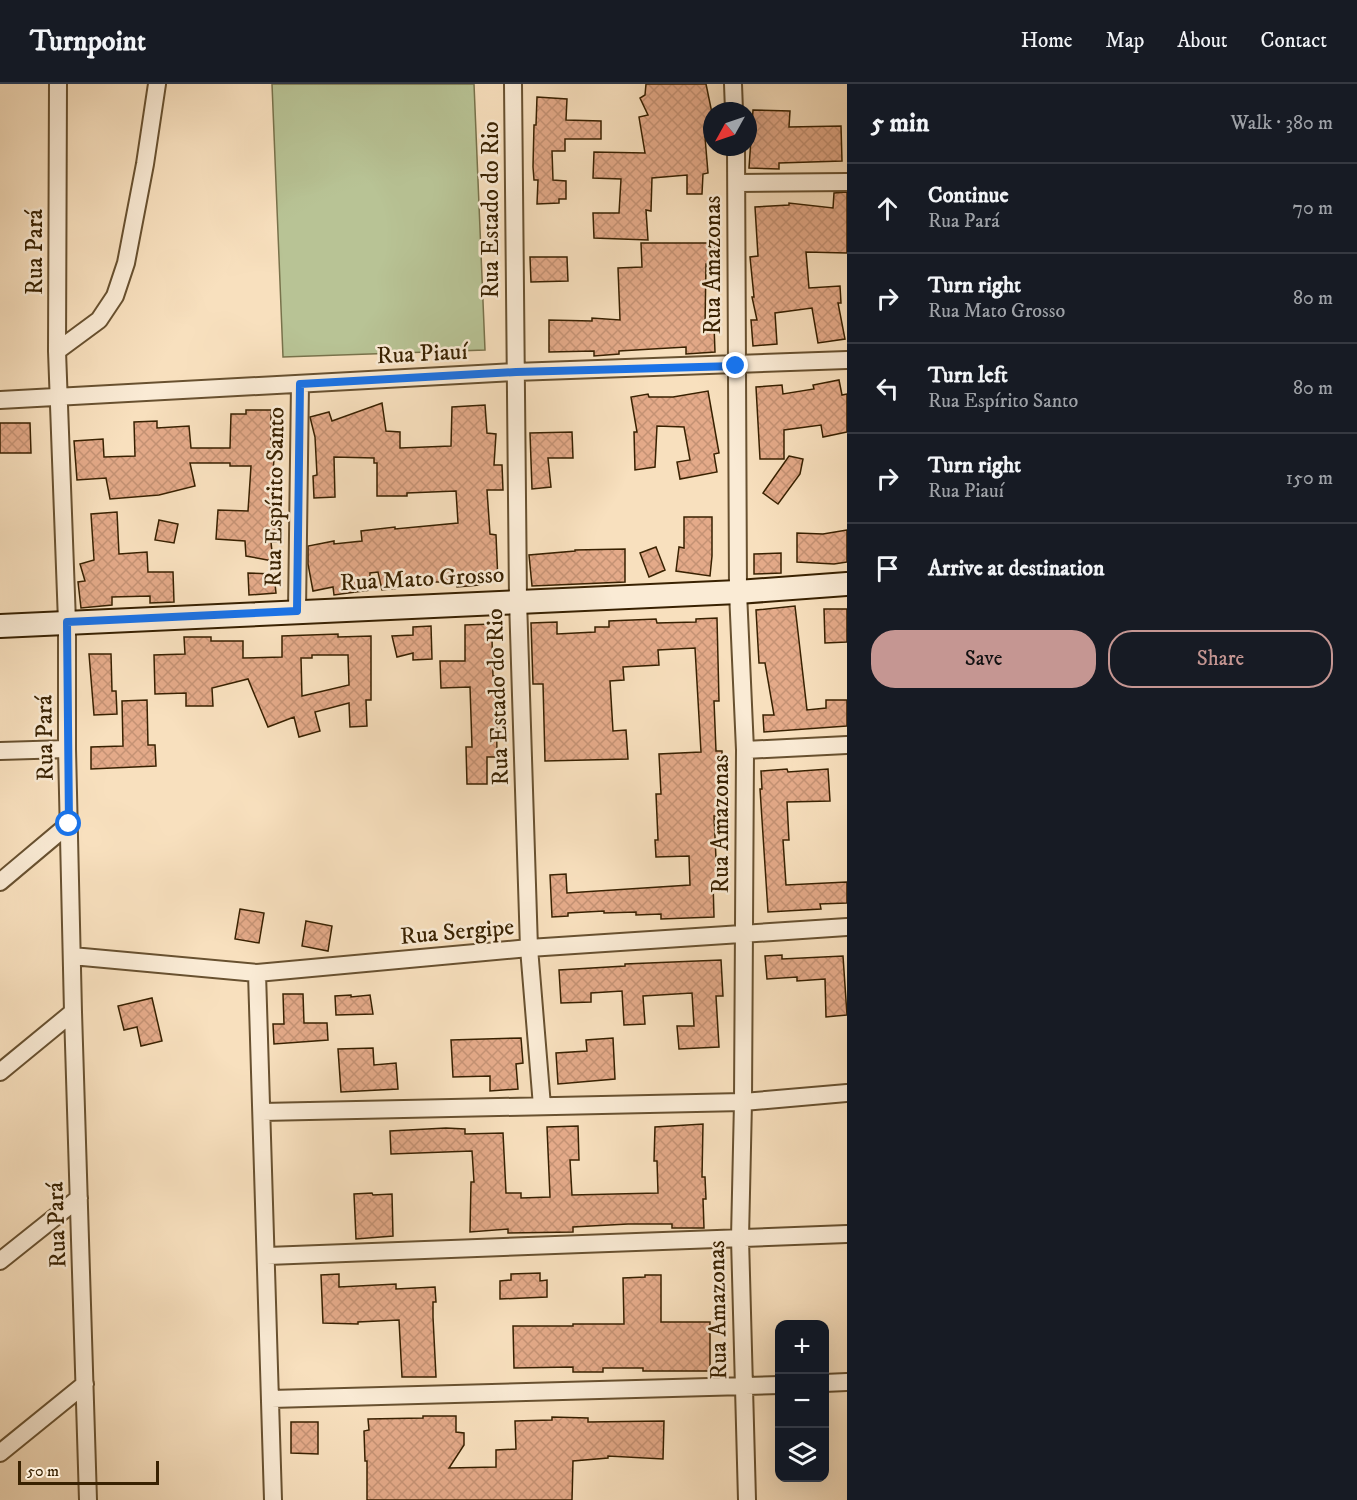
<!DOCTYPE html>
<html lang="en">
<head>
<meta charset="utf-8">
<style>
	:root { --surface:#171b24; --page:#20242c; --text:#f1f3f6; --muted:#9ea1a6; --line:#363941; --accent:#c59692 }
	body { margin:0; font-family:"IM FELL DW Pica",serif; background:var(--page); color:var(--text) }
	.controls { position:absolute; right:18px; bottom:18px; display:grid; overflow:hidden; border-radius:12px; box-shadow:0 6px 24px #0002 }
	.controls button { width:54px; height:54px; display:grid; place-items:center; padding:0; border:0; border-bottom:2px solid var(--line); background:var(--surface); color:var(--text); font:30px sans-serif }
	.compass { position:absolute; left:703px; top:18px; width:54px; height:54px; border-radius:50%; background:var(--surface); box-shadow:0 6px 24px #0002; rotate:230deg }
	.scale { position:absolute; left:18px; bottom:15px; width:141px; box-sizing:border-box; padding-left:6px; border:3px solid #382101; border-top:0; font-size:16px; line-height:21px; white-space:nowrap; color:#382101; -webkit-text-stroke:4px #faebd5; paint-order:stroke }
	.stop { position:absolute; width:18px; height:18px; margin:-14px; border:4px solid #1a73e8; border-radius:50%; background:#fff }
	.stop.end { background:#1a73e8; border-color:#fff; box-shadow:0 2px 6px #0008 }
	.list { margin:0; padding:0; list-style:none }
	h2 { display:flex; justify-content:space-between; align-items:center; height:78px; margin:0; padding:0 24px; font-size:26px }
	h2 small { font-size:20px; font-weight:400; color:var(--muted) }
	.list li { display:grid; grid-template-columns:39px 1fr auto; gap:18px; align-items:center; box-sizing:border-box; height:90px; padding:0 24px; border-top:2px solid var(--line) }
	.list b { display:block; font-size:22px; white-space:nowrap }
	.list p { margin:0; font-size:20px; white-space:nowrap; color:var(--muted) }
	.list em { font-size:20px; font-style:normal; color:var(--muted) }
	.actions { display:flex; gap:12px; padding:18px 24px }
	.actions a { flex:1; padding:14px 0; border:2px solid var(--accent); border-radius:24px; text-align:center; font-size:21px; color:var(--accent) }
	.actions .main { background:var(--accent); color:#111 }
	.icon { flex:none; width:33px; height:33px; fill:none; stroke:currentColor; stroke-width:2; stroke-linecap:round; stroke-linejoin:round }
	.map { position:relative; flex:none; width:847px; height:1416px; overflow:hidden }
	header { display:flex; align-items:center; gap:36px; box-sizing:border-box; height:84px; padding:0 30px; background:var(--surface); border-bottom:2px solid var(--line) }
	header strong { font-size:28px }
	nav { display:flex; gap:33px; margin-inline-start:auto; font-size:21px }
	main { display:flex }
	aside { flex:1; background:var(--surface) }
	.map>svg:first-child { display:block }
</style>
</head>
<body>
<header>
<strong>Turnpoint</strong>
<nav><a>Home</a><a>Map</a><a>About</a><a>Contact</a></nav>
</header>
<main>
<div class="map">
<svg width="847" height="1416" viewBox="0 0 847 1416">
	<defs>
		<pattern id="building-cross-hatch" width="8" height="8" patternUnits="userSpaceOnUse" patternTransform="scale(1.5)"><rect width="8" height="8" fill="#e4aa89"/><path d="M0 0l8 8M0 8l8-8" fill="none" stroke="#c49274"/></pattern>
	</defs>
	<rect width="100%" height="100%" fill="#f8e0be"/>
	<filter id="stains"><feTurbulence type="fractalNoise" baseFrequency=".00333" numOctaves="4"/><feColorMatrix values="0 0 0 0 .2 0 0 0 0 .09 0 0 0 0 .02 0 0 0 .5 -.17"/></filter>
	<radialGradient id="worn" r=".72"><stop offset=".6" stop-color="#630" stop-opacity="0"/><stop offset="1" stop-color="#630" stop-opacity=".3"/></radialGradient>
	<path fill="#b8c395" stroke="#78724b" stroke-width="1.5" d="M 272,0 L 474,0 L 485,266 L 283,273 Z"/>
	<path fill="url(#building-cross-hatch)" stroke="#382101" stroke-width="1.5" fill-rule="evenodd" d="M 646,0 L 706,0 L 712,29 L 712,52 L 705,53 L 708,89 L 703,90 L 702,110 L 687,110 L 687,91 L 652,94 L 651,127 L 646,126 L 648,156 L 594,154 L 593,129 L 619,129 L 621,95 L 593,94 L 594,68 L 645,69 L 639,33 L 648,31 L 640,14 L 645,11 Z
		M 537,13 L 567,15 L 566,36 L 601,37 L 601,55 L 565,55 L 565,67 L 552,67 L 553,96 L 566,97 L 566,115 L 559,115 L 559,119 L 537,120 L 538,96 L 534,96 L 533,83 L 534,41 L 536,41 Z
		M 753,26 L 790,27 L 789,43 L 841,42 L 842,77 L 779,79 L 779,85 L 749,84 Z
		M 847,108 L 847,169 L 806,168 L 809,204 L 840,202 L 841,219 L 838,219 L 845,255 L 818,259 L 812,224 L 775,229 L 777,260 L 753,262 L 751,236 L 757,236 L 752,213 L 754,213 L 750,173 L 758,172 L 755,123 L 789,121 L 789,119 L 833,124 L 834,109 Z
		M 641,159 L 714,159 L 714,180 L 706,180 L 705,242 L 714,241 L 715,268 L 686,270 L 686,263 L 619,267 L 619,270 L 594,272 L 594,267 L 549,268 L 549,236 L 592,237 L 592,234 L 620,236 L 618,184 L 642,183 Z
		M 530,173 L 567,173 L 568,197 L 531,198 Z
		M 839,296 L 842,311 L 847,310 L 847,348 L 823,353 L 821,341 L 784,346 L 784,375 L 760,375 L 756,303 L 782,301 L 783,310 L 814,305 L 813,301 Z
		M 708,307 L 719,369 L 714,370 L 717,388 L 680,395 L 677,378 L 690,376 L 684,343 L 657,342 L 655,383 L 635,386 L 634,348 L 637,348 L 631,313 L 648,310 L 649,313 L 673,313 Z
		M 382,319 L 386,347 L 400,348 L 400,364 L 451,362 L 452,323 L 485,321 L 487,349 L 496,350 L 494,381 L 502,381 L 503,406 L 487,406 L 490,450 L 496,451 L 498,498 L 479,497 L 479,501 L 457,503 L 456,498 L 427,498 L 427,502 L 399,501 L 399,504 L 382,506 L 378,488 L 370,489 L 370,506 L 334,511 L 333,503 L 313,507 L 308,480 L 308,462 L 334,457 L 334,460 L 362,457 L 361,447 L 395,443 L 395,445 L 458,439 L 456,407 L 407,409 L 407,412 L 377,412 L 377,379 L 374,379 L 374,374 L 334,373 L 335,413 L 314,414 L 313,392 L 317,391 L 315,353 L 310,333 L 329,328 L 332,337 Z
		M 246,326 L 271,326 L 271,365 L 273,366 L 274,375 L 270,427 L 275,427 L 276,458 L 271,458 L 273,477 L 246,472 L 245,457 L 216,455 L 218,426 L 248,427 L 251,382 L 230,382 L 230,379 L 190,379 L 195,402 L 159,411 L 110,415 L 106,394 L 77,396 L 74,357 L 103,355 L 104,373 L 135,372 L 134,338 L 157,337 L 157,344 L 189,342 L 191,364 L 230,364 L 231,330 L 246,330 Z
		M 0,339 L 30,339 L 31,369 L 0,369 Z
		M 572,348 L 573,374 L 548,374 L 551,403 L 532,405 L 530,349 Z
		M 789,372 L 803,375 L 800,390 L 778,420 L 763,409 Z
		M 117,428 L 119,470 L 147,468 L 148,488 L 173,488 L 174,518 L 150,519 L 150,512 L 112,513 L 112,521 L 81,524 L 78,498 L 85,497 L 80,480 L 94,476 L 91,430 Z
		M 684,433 L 712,433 L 712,472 L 710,492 L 676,487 L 679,463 L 684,464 Z
		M 159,436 L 178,440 L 174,459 L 155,456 Z
		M 847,446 L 847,478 L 834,480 L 797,478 L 797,449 L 823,450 Z
		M 656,463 L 665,486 L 649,493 L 640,469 Z
		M 625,465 L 625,498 L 532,502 L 529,471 L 575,467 L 575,466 Z
		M 781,469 L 781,489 L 754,490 L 754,470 Z
		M 248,489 L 274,490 L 276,509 L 249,511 Z
		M 795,522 L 807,626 L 826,624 L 826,616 L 847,616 L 847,642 L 764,648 L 763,631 L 774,631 L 765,579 L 759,579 L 756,526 Z
		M 824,525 L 847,525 L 847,558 L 825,559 Z
		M 717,534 L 719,617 L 714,617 L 716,667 L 722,667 L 723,700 L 717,700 L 719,732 L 714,732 L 717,796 L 713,797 L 714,833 L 661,835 L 661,830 L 636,831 L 636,828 L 604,829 L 604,827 L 568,829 L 568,832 L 552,833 L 550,791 L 566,790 L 567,809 L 690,801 L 689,772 L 656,773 L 655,756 L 658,756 L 656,710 L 661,710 L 659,670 L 701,668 L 695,564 L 658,566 L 659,581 L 623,583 L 624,596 L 610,597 L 613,647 L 626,646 L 628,675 L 545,677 L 543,600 L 533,600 L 531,539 L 557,538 L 557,550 L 595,548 L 595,543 L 609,543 L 609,537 L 656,535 L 657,539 L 696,538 L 696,535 Z
		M 493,540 L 494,556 L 492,555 L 493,592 L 496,592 L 497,673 L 487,673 L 487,700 L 467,700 L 466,663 L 472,663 L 470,603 L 441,604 L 440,577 L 465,577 L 465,541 Z
		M 431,542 L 432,575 L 413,576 L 413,569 L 397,573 L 392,552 L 413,551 L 413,543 Z
		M 338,550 L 338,553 L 371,552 L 371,616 L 366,616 L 367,642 L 350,643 L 349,619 L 315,628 L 320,647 L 299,653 L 294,633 L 268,643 L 248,595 L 212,604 L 213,622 L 186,622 L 186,609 L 155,610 L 154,571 L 185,570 L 184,553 L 211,553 L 211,557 L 243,557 L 243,574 L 282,573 L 282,552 ZM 312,571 L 348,571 L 349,601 L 302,612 L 301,574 L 312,574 Z
		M 89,570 L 111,570 L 112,607 L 116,607 L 117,630 L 94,631 Z
		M 147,616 L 148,661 L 155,661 L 156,682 L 91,685 L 91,663 L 123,662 L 122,617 Z
		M 787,685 L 788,688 L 828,685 L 830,717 L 787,718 L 789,756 L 783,756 L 786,801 L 847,798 L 847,819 L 820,820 L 821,825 L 768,828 L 760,705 L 762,705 L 761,687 Z
		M 240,825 L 264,829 L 259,859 L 235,855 Z
		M 306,837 L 332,842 L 328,867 L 302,862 Z
		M 782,871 L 782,875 L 843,872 L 847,931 L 826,933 L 825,895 L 797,897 L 797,893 L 767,895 L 765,872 Z
		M 721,876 L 723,912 L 716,912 L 719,963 L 679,965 L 677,942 L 694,942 L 692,909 L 643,912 L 645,940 L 624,941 L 622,907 L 591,909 L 591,918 L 561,919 L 559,886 L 625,882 L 625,880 Z
		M 283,910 L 303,910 L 304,939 L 327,939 L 328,956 L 274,960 L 273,940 L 284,940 Z
		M 351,911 L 351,913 L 370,911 L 373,930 L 336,931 L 335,912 Z
		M 152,914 L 162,957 L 141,962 L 137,943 L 124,946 L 118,922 Z
		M 521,954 L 523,979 L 516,980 L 518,1005 L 490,1007 L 490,992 L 453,993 L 451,956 Z
		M 613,954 L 615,995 L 558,1000 L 556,969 L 587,967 L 586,956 Z
		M 373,964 L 374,981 L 396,979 L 398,1005 L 341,1008 L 338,965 Z
		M 703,1040 L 702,1093 L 705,1093 L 706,1115 L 703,1115 L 704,1144 L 672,1144 L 672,1140 L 628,1140 L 573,1143 L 573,1148 L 508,1149 L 508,1145 L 470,1148 L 471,1098 L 474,1098 L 472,1067 L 391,1070 L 390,1047 L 446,1044 L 465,1045 L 465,1050 L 503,1049 L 506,1109 L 521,1109 L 521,1114 L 550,1113 L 547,1043 L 578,1042 L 579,1076 L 570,1076 L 572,1111 L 658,1109 L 657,1077 L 654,1077 L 655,1043 Z
		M 372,1109 L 373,1111 L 392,1110 L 393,1152 L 356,1155 L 354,1110 Z
		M 540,1189 L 540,1197 L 547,1196 L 547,1213 L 500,1215 L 500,1197 L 511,1196 L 511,1190 Z
		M 339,1190 L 339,1203 L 396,1200 L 396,1205 L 435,1203 L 436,1218 L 433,1218 L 433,1233 L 436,1293 L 402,1293 L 399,1236 L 358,1238 L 358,1240 L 323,1239 L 321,1191 Z
		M 645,1191 L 661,1191 L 661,1238 L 710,1238 L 710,1287 L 643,1287 L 643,1284 L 603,1284 L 603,1288 L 573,1288 L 573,1283 L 514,1284 L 513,1242 L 573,1242 L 573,1240 L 624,1240 L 623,1194 L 645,1193 Z
		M 423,1332 L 456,1332 L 456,1348 L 464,1349 L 464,1361 L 449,1384 L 496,1383 L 496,1366 L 516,1365 L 515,1337 L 552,1336 L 552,1333 L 588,1334 L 588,1338 L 664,1337 L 663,1375 L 608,1372 L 608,1374 L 573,1377 L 572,1416 L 367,1416 L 367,1377 L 365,1377 L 364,1347 L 369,1346 L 368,1335 L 423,1334 Z
		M 291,1338 L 318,1338 L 318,1370 L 291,1369 Z"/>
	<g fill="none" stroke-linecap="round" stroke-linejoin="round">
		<g stroke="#685130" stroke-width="20">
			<path id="street" d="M 58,0 L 57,267 L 67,538 L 67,665 L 73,928 L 88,1416
				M 513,0 L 518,516 L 529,864 L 542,1022
				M 733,0 L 734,27
				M 736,63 L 738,508 L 745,666 L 743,1018 L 740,1154 L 747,1416
				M 737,99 L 847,98
				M 57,267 L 99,236 L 115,212 L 126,179 L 145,80 L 157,0
				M 0,316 L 515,288 L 847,276
				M 297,527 L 300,300
				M 745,666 L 847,661
				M 0,667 L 67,665
				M 0,798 L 69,740
				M 72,872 L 257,889 L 529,864 L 847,843
				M 257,889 L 273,1416
				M 0,988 L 73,928
				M 262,1028 L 743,1018 L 847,1009
				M 267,1172 L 847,1150
				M 0,1177 L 79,1114
				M 824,1299 L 847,1298
				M 271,1315 L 780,1301
				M 0,1369 L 85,1300"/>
		</g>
		<g stroke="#382101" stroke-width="26">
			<path id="secondary" d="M 0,542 L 738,508 L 847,500"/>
		</g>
		<use href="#street" stroke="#faebd5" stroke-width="16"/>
		<use href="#secondary" stroke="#faebd5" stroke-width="22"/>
	</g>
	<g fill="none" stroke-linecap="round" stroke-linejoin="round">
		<path stroke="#1a73e8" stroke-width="8" d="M 69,740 L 67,538 L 297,527 L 300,300 L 516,288 L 736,282"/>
	</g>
	<g text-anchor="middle" stroke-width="5" stroke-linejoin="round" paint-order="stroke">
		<g font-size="24" fill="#382101" stroke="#faebd5">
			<text transform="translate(490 126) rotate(-90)" y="8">Rua Estado do Rio</text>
			<text transform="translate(34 168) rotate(-90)" y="8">Rua Pará</text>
			<text transform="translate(712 181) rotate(-90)" y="8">Rua Amazonas</text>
			<text transform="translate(422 269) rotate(-3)" y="8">Rua Piauí</text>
			<text transform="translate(274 413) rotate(-89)" y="8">Rua Espírito Santo</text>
			<text transform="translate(422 494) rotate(-3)" y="8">Rua Mato Grosso</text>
			<text transform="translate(497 613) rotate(-92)" y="8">Rua Estado do Rio</text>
			<text transform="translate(44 654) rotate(-91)" y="8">Rua Pará</text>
			<text transform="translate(720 740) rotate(-90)" y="8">Rua Amazonas</text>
			<text transform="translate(457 847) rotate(-5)" y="8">Rua Sergipe</text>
			<text transform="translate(56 1141) rotate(-92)" y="8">Rua Pará</text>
			<text transform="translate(717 1226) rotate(-91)" y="8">Rua Amazonas</text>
		</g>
	</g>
	<rect width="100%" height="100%" filter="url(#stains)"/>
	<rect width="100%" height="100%" fill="url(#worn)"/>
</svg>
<div class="controls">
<button>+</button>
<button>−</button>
<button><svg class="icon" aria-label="layers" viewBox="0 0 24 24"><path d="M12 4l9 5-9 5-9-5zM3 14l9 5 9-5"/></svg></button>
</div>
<svg class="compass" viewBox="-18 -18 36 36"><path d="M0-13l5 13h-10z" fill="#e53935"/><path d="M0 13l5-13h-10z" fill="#9ea1a6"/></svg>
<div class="scale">50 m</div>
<div class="stop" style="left:69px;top:740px"></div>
<div class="stop end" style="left:736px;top:282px"></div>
</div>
<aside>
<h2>5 min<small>Walk · 380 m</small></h2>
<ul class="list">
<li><svg class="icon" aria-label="ahead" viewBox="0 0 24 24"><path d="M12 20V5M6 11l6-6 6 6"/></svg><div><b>Continue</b><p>Rua Pará</p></div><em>70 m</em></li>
<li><svg class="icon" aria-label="right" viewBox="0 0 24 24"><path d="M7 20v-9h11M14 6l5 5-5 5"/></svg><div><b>Turn right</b><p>Rua Mato Grosso</p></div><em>80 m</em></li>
<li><svg class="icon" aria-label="left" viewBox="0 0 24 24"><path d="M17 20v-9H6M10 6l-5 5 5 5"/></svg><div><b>Turn left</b><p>Rua Espírito Santo</p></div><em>80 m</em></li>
<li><svg class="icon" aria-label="right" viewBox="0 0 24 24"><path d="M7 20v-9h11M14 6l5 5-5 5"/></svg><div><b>Turn right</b><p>Rua Piauí</p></div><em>150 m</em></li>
<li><svg class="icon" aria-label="arrive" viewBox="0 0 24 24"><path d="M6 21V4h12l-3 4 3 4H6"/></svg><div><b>Arrive at destination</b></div></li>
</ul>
<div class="actions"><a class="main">Save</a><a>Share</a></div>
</aside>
</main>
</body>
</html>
